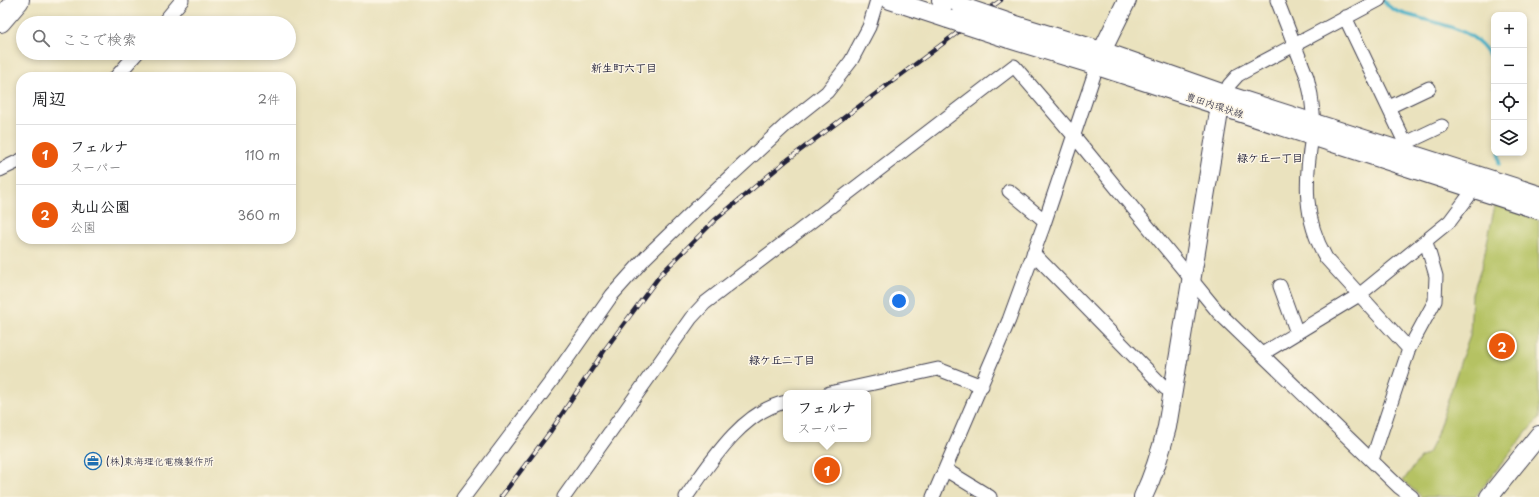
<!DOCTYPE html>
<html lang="ja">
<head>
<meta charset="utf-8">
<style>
	:root { --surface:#fff; --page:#f6f6f6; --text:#202124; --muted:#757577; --line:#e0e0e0; --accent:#ea580c }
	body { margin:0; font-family:"Playpen Sans","Klee One",sans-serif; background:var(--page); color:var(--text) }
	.controls { position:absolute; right:12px; top:12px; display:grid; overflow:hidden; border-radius:8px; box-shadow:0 2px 6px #0003 }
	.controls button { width:36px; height:36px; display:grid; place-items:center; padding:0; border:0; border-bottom:1px solid var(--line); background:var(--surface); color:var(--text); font:20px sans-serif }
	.you { position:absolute; left:899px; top:301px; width:14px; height:14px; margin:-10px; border:3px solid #fff; border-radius:50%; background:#1a73e8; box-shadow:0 0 0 6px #1a73e833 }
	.badge { display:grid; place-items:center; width:26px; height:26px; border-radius:50%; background:var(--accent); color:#fff; font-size:13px; font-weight:700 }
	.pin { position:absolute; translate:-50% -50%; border:2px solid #fff; box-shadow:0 1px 4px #0006 }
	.popup { position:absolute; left:783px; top:390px; width:88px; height:52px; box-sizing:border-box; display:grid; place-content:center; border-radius:8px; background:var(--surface); filter:drop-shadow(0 1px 3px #0005); font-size:13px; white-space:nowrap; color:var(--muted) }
	.popup b { font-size:15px; color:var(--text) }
	.popup::after { content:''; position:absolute; left:50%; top:100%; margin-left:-8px; border:8px solid transparent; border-top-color:var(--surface) }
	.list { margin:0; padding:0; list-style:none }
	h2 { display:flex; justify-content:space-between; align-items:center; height:52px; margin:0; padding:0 16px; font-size:17px }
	h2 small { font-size:13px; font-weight:400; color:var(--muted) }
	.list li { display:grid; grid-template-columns:26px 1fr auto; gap:12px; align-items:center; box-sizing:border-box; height:60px; padding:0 16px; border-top:1px solid var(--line) }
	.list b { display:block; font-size:15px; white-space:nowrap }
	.list p { margin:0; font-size:13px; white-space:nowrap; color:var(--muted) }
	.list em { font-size:13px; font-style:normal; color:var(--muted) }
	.icon { flex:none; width:22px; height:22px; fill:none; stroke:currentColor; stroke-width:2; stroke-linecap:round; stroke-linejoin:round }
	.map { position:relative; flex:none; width:1539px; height:497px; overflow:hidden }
	.search { position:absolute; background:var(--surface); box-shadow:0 2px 6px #0003; left:16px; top:16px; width:280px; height:44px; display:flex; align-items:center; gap:10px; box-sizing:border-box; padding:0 14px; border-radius:22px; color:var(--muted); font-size:15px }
	.panel { position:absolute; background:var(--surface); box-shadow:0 2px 6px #0003; left:16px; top:72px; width:280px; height:172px; border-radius:16px }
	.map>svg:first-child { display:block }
</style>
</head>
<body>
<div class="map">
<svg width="1539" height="497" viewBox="0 0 1539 497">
	<rect width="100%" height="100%" fill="#fcf5e5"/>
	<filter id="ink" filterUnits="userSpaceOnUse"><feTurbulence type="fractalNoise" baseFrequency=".025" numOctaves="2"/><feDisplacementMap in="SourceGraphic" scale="8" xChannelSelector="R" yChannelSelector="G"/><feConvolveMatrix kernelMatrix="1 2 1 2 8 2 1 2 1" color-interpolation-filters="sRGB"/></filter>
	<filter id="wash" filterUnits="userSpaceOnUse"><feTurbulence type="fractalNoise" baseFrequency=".012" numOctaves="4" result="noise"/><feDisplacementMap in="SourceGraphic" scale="16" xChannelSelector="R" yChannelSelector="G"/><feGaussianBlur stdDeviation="0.9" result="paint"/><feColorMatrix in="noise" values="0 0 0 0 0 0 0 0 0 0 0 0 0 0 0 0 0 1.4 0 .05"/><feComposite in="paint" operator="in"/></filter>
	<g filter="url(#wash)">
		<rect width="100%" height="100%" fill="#eae2be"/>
		<path fill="#b5c264" stroke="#6c7250" d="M 1495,205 L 1539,220 L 1539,419 L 1530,428 L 1475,497 L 1422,497 L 1403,481 L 1420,458 L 1428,453 L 1436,437 L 1462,357 L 1470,336 L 1472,294 L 1482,266 Z"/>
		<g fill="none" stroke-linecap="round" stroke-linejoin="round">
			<path stroke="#48b0c7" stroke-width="3.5" d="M 1383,0 C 1390,10 1400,13 1412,16 C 1439,24 1479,29 1491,59 C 1494,67 1493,78 1494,87
				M 1499,153 L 1499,164"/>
		</g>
	</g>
	<g filter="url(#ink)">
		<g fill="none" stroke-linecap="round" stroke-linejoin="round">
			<g stroke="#403f4f" stroke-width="15">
				<path id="street" d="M 1277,0 L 1307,77 L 1311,95 L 1314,122
					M 1345,17 L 1410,153
					M 163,23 L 182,0
					M 116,77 L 137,53
					M 1227,95 L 1229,85 L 1238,75 L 1379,0
					M 1389,107 L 1429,88
					M 1312,136 C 1305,180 1303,218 1326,258 L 1409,349
					M 1406,143 L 1442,126
					M 0,170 L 21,160
					M 1009,191 L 1045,221
					M 1033,253 L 1165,388 L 1173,393
					M 1280,286 L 1297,333
					M 1262,354 L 1359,295 L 1450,221 L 1474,189
					M 829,393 L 938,369 L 982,386
					M 1372,460 L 1409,349 L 1435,301 L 1436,276 L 1426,242
					M 946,470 L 990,497
					M 464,497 L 553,379 L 612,295 L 646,257 L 709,196 L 788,123 L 827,92 L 851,61 L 869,27 L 877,0
					M 564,497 L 691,318 L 705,303 L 1014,66 L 1074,136 L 1218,312 L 1399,487 L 1412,497
					M 686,497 C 710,463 742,411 786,402
					M 933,497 L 1009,320 L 1043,227 L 1097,66"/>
			</g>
			<g stroke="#403f4f" stroke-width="20">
				<path id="secondary" d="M 890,0 L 948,19
					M 941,0 L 960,6
					M 1013,24 L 1102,51 L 1227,95 L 1539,195
					M 1009,39 L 1097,66 L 1539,210
					M 1099,61 L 1102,51 L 1127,0
					M 1143,497 C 1154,474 1161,451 1167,427 L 1220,106
					M 1489,497 L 1539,435"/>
			</g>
			<g stroke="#403f4f" stroke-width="24">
				<path id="highway" d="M 0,21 L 18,0"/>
			</g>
			<use href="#street" stroke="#fff" stroke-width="13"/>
			<use href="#secondary" stroke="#fff" stroke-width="18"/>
			<use href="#highway" stroke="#fff" stroke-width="22"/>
			<g stroke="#22223b" stroke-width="4.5">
				<path id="rail" d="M 501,497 L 550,432 L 606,348 L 661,274 L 715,220 L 786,161 L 1001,0"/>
			</g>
			<use href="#rail" stroke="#fcf5e5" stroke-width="3" stroke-dasharray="9" stroke-linecap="butt"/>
			<g stroke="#403f4f" stroke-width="20" stroke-linecap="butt">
				<path id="secondary-bridge" d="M 960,6 L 1013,24
					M 948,19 L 1009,39"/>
			</g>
			<use href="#secondary-bridge" stroke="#fff" stroke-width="18"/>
		</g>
	</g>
	<defs>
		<g id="office-ring" transform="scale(0.9)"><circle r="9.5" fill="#fcf5e5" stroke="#1f6fb2" stroke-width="1.5"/><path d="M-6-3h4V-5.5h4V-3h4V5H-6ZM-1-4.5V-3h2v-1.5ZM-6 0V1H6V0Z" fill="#1f6fb2"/></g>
	</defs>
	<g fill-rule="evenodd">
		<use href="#office-ring" x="93" y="461"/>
	</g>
	<g text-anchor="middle" stroke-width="3" stroke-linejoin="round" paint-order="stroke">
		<g font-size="10" fill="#22223b" stroke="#fcf5e5">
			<text transform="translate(1215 105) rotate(18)" y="4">豊田内環状線</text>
		</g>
		<g font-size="10" fill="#22223b" stroke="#fcf5e5" text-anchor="start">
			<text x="106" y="465">(株)東海理化電機製作所</text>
		</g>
		<g font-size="11" font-weight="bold" fill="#22223b" stroke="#fcf5e5">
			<text x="624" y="72">新生町六丁目</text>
			<text x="1270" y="162">緑ケ丘一丁目</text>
			<text x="782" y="364">緑ケ丘二丁目</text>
		</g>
	</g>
</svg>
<div class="controls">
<button>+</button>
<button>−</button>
<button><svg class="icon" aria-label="locate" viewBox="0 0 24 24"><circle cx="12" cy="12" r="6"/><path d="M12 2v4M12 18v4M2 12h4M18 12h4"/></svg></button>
<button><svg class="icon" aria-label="layers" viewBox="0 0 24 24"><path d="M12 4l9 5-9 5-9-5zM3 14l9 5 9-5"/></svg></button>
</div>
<div class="you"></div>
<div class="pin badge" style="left:827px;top:470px">1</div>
<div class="popup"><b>フェルナ</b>スーパー</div>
<div class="pin badge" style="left:1502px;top:346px">2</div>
<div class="search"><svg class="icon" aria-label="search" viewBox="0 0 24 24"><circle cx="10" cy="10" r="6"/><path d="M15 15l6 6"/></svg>ここで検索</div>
<section class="panel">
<h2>周辺<small>2件</small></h2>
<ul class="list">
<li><span class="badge">1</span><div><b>フェルナ</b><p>スーパー</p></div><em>110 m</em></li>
<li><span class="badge">2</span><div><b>丸山公園</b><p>公園</p></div><em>360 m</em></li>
</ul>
</section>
</div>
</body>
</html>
